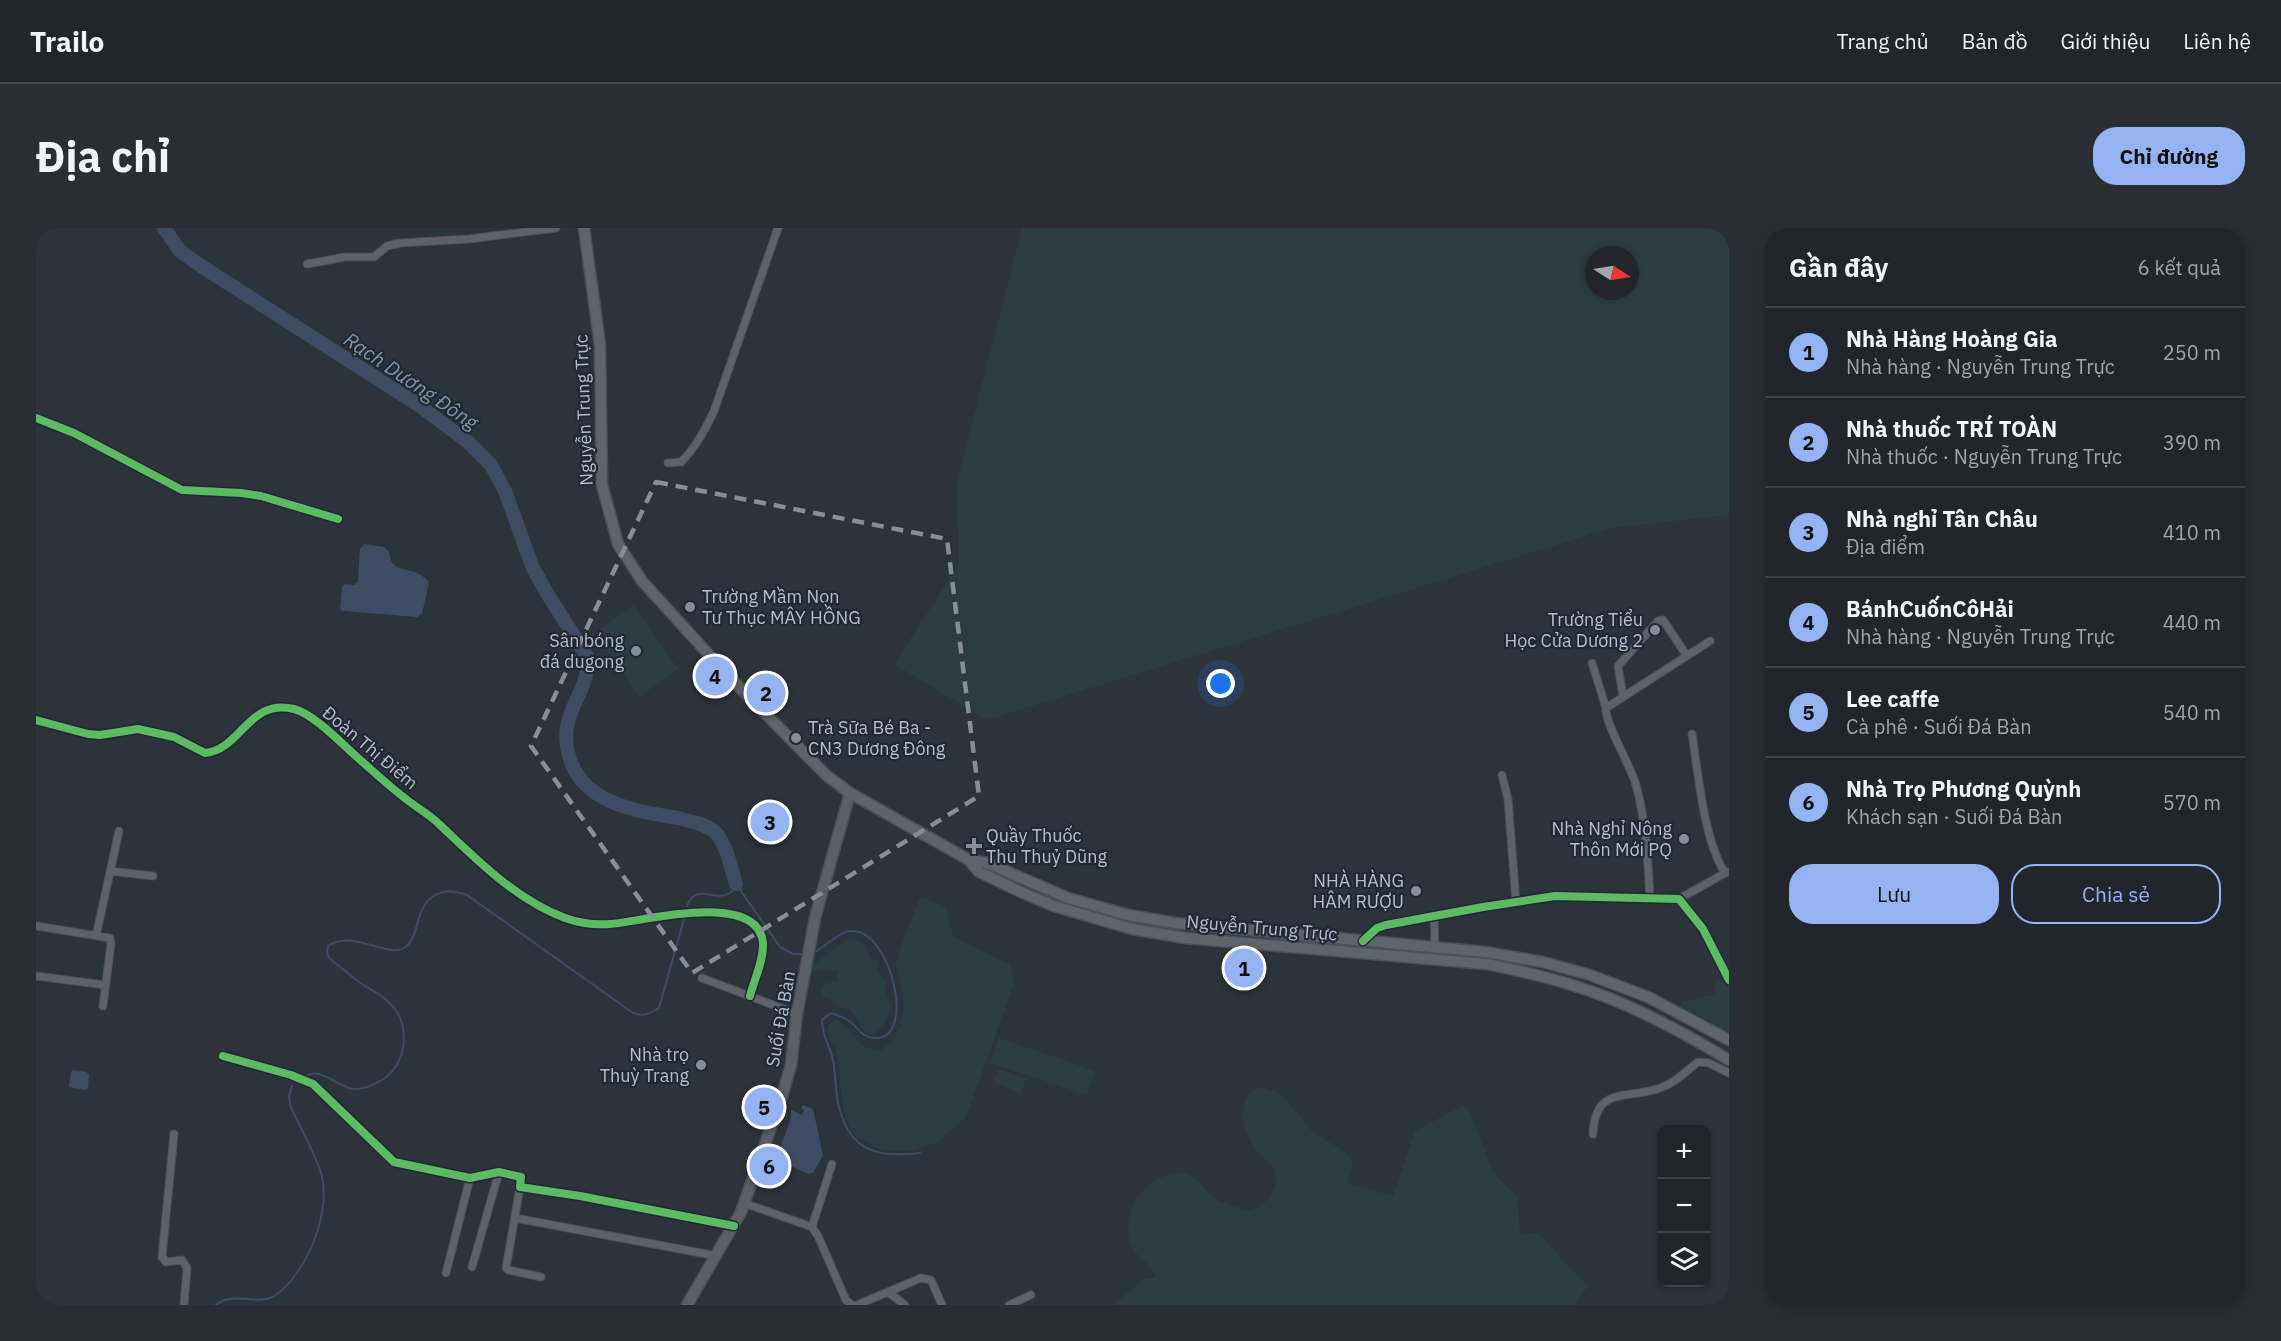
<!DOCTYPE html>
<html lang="vi">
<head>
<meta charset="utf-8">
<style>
	:root { --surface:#22262c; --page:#2a2e34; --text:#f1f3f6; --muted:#a2a5a9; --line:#3f4348; --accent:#95b2f1 }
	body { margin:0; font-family:"IBM Plex Sans",sans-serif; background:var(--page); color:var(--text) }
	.controls { position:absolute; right:18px; bottom:18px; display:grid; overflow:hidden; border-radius:12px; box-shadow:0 3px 9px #0003 }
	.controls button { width:54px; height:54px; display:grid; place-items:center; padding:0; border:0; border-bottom:2px solid var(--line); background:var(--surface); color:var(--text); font:30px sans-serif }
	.compass { position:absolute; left:1549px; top:18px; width:54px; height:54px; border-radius:50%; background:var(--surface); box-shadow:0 3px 9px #0003; rotate:102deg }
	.you { position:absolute; left:1185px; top:456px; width:21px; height:21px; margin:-15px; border:4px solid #fff; border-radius:50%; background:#1a73e8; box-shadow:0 0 0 9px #1a73e833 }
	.badge { display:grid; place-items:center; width:39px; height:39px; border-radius:50%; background:var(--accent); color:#111; font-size:20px; font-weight:700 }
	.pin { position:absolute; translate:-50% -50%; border:3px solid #fff; box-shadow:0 2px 6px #0006 }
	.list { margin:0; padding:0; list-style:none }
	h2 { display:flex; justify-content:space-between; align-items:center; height:78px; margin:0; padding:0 24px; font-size:26px }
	h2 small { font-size:20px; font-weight:400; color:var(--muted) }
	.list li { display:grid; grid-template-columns:39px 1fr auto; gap:18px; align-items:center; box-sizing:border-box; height:90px; padding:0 24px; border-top:2px solid var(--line) }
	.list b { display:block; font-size:22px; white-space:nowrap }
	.list p { margin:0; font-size:20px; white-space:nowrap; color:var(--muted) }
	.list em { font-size:20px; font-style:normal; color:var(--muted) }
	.actions { display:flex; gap:12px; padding:18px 24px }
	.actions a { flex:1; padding:14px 0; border:2px solid var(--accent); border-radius:24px; text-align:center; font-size:21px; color:var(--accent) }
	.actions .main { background:var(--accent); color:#111 }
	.icon { flex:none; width:33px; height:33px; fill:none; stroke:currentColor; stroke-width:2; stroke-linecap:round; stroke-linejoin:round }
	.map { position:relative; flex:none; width:1693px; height:1077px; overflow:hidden; border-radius:24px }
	header { display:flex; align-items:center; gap:36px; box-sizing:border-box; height:84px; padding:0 30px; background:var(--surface); border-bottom:2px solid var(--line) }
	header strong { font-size:28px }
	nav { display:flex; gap:33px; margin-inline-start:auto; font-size:21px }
	.intro { display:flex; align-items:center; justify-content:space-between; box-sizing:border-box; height:144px; padding:0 36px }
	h1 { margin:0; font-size:42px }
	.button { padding:15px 27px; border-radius:24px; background:var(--accent); color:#111; font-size:21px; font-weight:700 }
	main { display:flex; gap:36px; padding:0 36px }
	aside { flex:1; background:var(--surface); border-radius:24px; box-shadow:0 3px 9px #0003 }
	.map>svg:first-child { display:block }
</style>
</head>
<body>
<header>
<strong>Trailo</strong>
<nav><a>Trang chủ</a><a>Bản đồ</a><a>Giới thiệu</a><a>Liên hệ</a></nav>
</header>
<div class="intro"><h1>Địa chỉ</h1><a class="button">Chỉ đường</a></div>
<main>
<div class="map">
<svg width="1693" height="1077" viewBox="0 0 1693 1077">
	<rect width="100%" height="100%" fill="#2d333a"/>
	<path fill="#2b3d40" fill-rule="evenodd" d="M 986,0 L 1693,0 L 1693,287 L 1575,300 L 951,492 L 858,436 L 923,336 L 921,254 ZM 1558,27 L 1594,27 L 1594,63 L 1558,63 Z
		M 598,377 L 642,441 L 603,469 L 559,405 Z
		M 889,670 L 910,679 L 917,708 L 974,737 L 979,753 L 930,889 L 900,915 L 876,923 L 845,922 L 819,908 L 813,898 L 807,882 L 801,821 L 792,810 L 792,797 L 798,793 C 810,794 810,798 817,807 C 823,817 833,821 843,823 C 865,811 871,785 866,761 C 865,754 861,746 860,739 C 859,729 879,684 883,672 Z
		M 815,711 L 830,717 L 834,729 L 841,734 L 842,744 L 850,753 C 850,758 849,763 850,768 C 852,773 854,772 855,777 C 855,785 844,803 837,807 L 828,805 L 819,787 L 814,781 L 803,779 L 799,773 L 787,770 L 785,760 L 792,755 L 801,754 L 801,742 L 777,743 L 775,739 L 809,712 Z
		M 1693,749 L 1693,805 L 1645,778 L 1645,774 L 1679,766 L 1679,754 Z
		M 963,810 L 1059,843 L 1051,867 L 954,835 Z
		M 962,841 L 990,851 L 985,865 L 957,855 Z
		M 1228,859 L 1246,867 L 1276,903 L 1312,926 L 1317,936 L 1311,955 L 1357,968 L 1379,903 L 1426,878 L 1434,883 L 1457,945 L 1482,969 L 1484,1007 L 1503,1005 L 1534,1041 L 1553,1057 L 1538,1077 L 1078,1077 L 1107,1051 L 1120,1049 C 1115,1034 1098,1030 1094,1014 C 1091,1003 1092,989 1096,978 C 1102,962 1128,942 1147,945 C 1161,948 1168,962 1179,970 C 1186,975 1195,978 1204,980 C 1209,981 1212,983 1217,981 C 1232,976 1244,958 1238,942 C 1236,938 1231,934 1228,931 C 1214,915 1202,896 1209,874 C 1213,863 1217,861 1228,859 Z"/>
	<path fill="#3e4c63" d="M 328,316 L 348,319 L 353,324 C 355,349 377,335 393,354 L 386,386 L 381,389 L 307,383 L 304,381 L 306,359 L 309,356 L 318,357 L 322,353 L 324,321 Z
		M 37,842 L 50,844 L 53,846 L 52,860 L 50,862 L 33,859 L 35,844 Z
		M 767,877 L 777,881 L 787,927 L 777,945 L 773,946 L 735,930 L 736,927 L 741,928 L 755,890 L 755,882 L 766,887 L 768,882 L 765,881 Z"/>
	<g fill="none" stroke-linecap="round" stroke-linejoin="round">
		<path stroke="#3e4c63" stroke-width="2" d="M 700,656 L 744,719 L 757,726 L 769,726
			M 651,678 C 661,649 689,684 700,656
			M 777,725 C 790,719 803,702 817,703 C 856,704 881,813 838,810 C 825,809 821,798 812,792 C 807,789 800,787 795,785 L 786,792 C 786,809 794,817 797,832 C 800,847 799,864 803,879 C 814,924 843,930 884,925
			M 272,847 C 286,840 303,860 318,861 C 333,861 350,852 358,841 C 371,824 371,798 359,781 C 350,769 337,763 326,756 C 315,748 304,739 293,730 L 291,724 L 292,718 C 317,701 351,730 368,720 C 384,710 378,683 396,669 C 407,661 419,663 431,667 L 597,785 C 608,789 613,786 623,780 L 648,691
			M 180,1077 C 197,1063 219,1077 237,1069 C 271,1047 298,980 284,942 C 276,920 264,899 255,879 L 253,868 L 256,858"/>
		<path stroke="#3e4c63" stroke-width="14" d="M 128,0 L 144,23 L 165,38 L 381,176 L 432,214 L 455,237 L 469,263 L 497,340 L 512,367 L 551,428 C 556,464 520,484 533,528 C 546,576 601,583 642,590 C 654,593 671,596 680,605 C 691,618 695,640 700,656"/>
		<g stroke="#4b4f55" stroke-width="9">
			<path id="street" d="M 271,36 L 309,29 L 338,29 L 351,18 L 364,15 L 433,11 L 520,0
				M 0,190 L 38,205 L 146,262 L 205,265 L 225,268 L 302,291
				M 632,235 L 645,234 C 660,219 669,202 678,183 L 742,0
				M 1556,435 L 1570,480
				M 1587,468 L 1582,438 L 1622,393 L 1627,392 L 1651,428
				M 0,492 L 52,506 L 64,507 L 102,501 L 138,509 L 169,525 C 205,522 212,470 258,481 C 278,486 306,516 322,530 C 338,544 354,559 370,571 C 381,580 393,586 403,596 C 440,631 480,672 529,690 C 543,695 560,697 574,696 C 606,694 722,661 727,715 C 728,732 718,752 714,768
				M 1656,506 C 1662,544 1668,613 1689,645
				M 1466,547 L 1472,571 L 1480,674
				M 74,643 L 117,648
				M 1614,671 C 1612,634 1610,593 1600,557 C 1595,538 1568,494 1570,480 L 1674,413
				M 1643,671 L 1691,644
				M 1398,687 L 1399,719
				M 0,698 L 74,710 L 75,716 L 67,778
				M 60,708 L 83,603
				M 1327,713 L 1341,700 L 1350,697 L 1447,679 L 1519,668 L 1643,671 L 1667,701 L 1693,752
				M 0,748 L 69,757
				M 666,750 L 761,786
				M 187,828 L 255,847 L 277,856 L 358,934 L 434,950 L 463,944 L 485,949 L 484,959 L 544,968 L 698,998
				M 138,906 L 126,1029 L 130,1034 L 146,1032 L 151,1040 L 148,1077
				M 1557,906 C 1559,857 1591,872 1624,860 C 1639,855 1649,844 1662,834 L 1673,835 L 1693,845
				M 484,959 L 470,1040 L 472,1042 L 505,1049
				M 708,975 L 776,999 L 782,1008 L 810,1072 L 816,1077
				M 479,990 L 681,1028
				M 776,999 L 796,936
				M 436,1039 L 463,944
				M 410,1045 L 434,950
				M 852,1064 L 869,1077
				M 821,1077 L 885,1050 L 895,1052 L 906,1077
				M 973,1077 L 995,1067"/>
		</g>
		<g stroke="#4b4f55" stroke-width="13">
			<path id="secondary" d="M 651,1077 L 705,984 L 747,865 L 755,837 L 761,786 L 779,690 L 814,565"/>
		</g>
		<g stroke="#4b4f57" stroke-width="13">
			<path id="primary" d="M 548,0 L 564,117 L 566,257 L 582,316 L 606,353 L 695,451 L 790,547 L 814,565 L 933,632 L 951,635 L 1032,670 L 1092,687 L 1139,695 L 1449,724 L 1507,734 L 1554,747 L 1612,769 L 1693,812
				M 933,632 L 943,644 L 987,665 L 1018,678 L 1096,701 L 1149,710 L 1451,736 C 1480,742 1508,748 1536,757 C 1592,774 1643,802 1693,832"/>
		</g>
		<use href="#street" stroke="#5e6168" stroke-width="7"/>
		<use href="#secondary" stroke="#5c6066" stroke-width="10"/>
		<use href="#primary" stroke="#5f636a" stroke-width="10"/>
		<g stroke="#212934" stroke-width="11">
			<path id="cycleway" d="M 0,190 L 38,205 L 146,262 L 205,265 L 225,268 L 302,291
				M 0,492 L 52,506 L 64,507 L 102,501 L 138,509 L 169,525 C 205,522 212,470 258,481 C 278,486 306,516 322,530 C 338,544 354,559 370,571 C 381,580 393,586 403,596 C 440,631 480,672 529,690 C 543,695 560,697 574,696 C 606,694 722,661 727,715 C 728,732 718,752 714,768
				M 1327,713 L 1341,700 L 1350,697 L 1447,679 L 1519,668 L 1643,671 L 1667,701 L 1693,752
				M 187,828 L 255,847 L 277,856 L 358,934 L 434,950 L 463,944 L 485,949 L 484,959 L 544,968 L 698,998"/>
		</g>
		<use href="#cycleway" stroke="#5cba63" stroke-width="8"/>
	</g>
	<path fill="none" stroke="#888e98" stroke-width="4.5" stroke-dasharray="12 8" stroke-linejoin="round" d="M 620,254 L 911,311 L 943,568 L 656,745 L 495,518 Z"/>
	<g fill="#888e98" stroke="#212934" stroke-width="2">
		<circle cx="654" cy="379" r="6"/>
		<circle cx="1619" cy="402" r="6"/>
		<circle cx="600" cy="423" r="6"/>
		<circle cx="760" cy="510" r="6"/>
		<circle cx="1648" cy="611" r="6"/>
		<path d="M935 609h6v6h6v6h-6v6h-6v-6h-6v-6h6z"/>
		<circle cx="1380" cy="663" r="6"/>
		<circle cx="665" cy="837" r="6"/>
	</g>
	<g text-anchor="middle" stroke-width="4.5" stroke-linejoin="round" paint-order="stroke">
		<g font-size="18" fill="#b9bfca" stroke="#212934">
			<text transform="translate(548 182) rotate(-92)" y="6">Nguyễn Trung Trực</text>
			<text transform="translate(334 520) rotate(40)" y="6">Đoàn Thị Điểm</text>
			<text transform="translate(1226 700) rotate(5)" y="6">Nguyễn Trung Trực</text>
			<text transform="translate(745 791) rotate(-80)" y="6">Suối Đá Bàn</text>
		</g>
		<g font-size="18" fill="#b9bfca" stroke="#212934" text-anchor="end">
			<text x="666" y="375" text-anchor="start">Trường Mầm Non<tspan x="666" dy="21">Tư Thục MÂY HỒNG</tspan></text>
			<text x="1607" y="398">Trường Tiểu<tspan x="1607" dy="21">Học Cửa Dương 2</tspan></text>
			<text x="588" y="419">Sân bóng<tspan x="588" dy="21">đá dugong</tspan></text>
			<text x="772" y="506" text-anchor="start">Trà Sữa Bé Ba -<tspan x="772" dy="21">CN3 Dương Đông</tspan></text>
			<text x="1636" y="607">Nhà Nghỉ Nông<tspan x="1636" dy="21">Thôn Mới PQ</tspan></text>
			<text x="950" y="614" text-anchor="start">Quầy Thuốc<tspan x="950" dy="21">Thu Thuỷ Dũng</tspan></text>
			<text x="1368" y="659">NHÀ HÀNG<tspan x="1368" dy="21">HÂM RƯỢU</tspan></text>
			<text x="653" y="833">Nhà trọ<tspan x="653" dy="21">Thuỳ Trang</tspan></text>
		</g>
		<g font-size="20" font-style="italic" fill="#8395ae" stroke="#212934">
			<text transform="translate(375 153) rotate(34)" y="7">Rạch Dương Đông</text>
		</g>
	</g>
</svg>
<div class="controls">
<button>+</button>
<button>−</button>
<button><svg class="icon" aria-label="layers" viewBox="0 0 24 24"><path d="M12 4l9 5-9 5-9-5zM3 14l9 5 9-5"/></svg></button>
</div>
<svg class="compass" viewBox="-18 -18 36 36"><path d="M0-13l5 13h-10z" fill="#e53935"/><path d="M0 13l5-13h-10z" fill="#a2a5a9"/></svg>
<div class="you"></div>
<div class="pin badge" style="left:1208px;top:740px">1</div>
<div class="pin badge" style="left:730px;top:465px">2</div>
<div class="pin badge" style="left:734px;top:594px">3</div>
<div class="pin badge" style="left:679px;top:448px">4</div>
<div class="pin badge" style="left:728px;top:879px">5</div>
<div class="pin badge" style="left:733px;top:938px">6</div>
</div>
<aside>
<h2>Gần đây<small>6 kết quả</small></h2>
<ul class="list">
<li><span class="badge">1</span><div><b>Nhà Hàng Hoàng Gia</b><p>Nhà hàng · Nguyễn Trung Trực</p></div><em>250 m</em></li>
<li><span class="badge">2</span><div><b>Nhà thuốc TRÍ TOÀN</b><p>Nhà thuốc · Nguyễn Trung Trực</p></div><em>390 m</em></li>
<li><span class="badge">3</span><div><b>Nhà nghỉ Tân Châu</b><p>Địa điểm</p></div><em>410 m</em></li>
<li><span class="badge">4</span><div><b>BánhCuốnCôHải</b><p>Nhà hàng · Nguyễn Trung Trực</p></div><em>440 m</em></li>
<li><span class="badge">5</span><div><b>Lee caffe</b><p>Cà phê · Suối Đá Bàn</p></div><em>540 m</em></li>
<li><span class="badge">6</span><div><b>Nhà Trọ Phương Quỳnh</b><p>Khách sạn · Suối Đá Bàn</p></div><em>570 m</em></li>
</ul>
<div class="actions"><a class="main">Lưu</a><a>Chia sẻ</a></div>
</aside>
</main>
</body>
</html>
